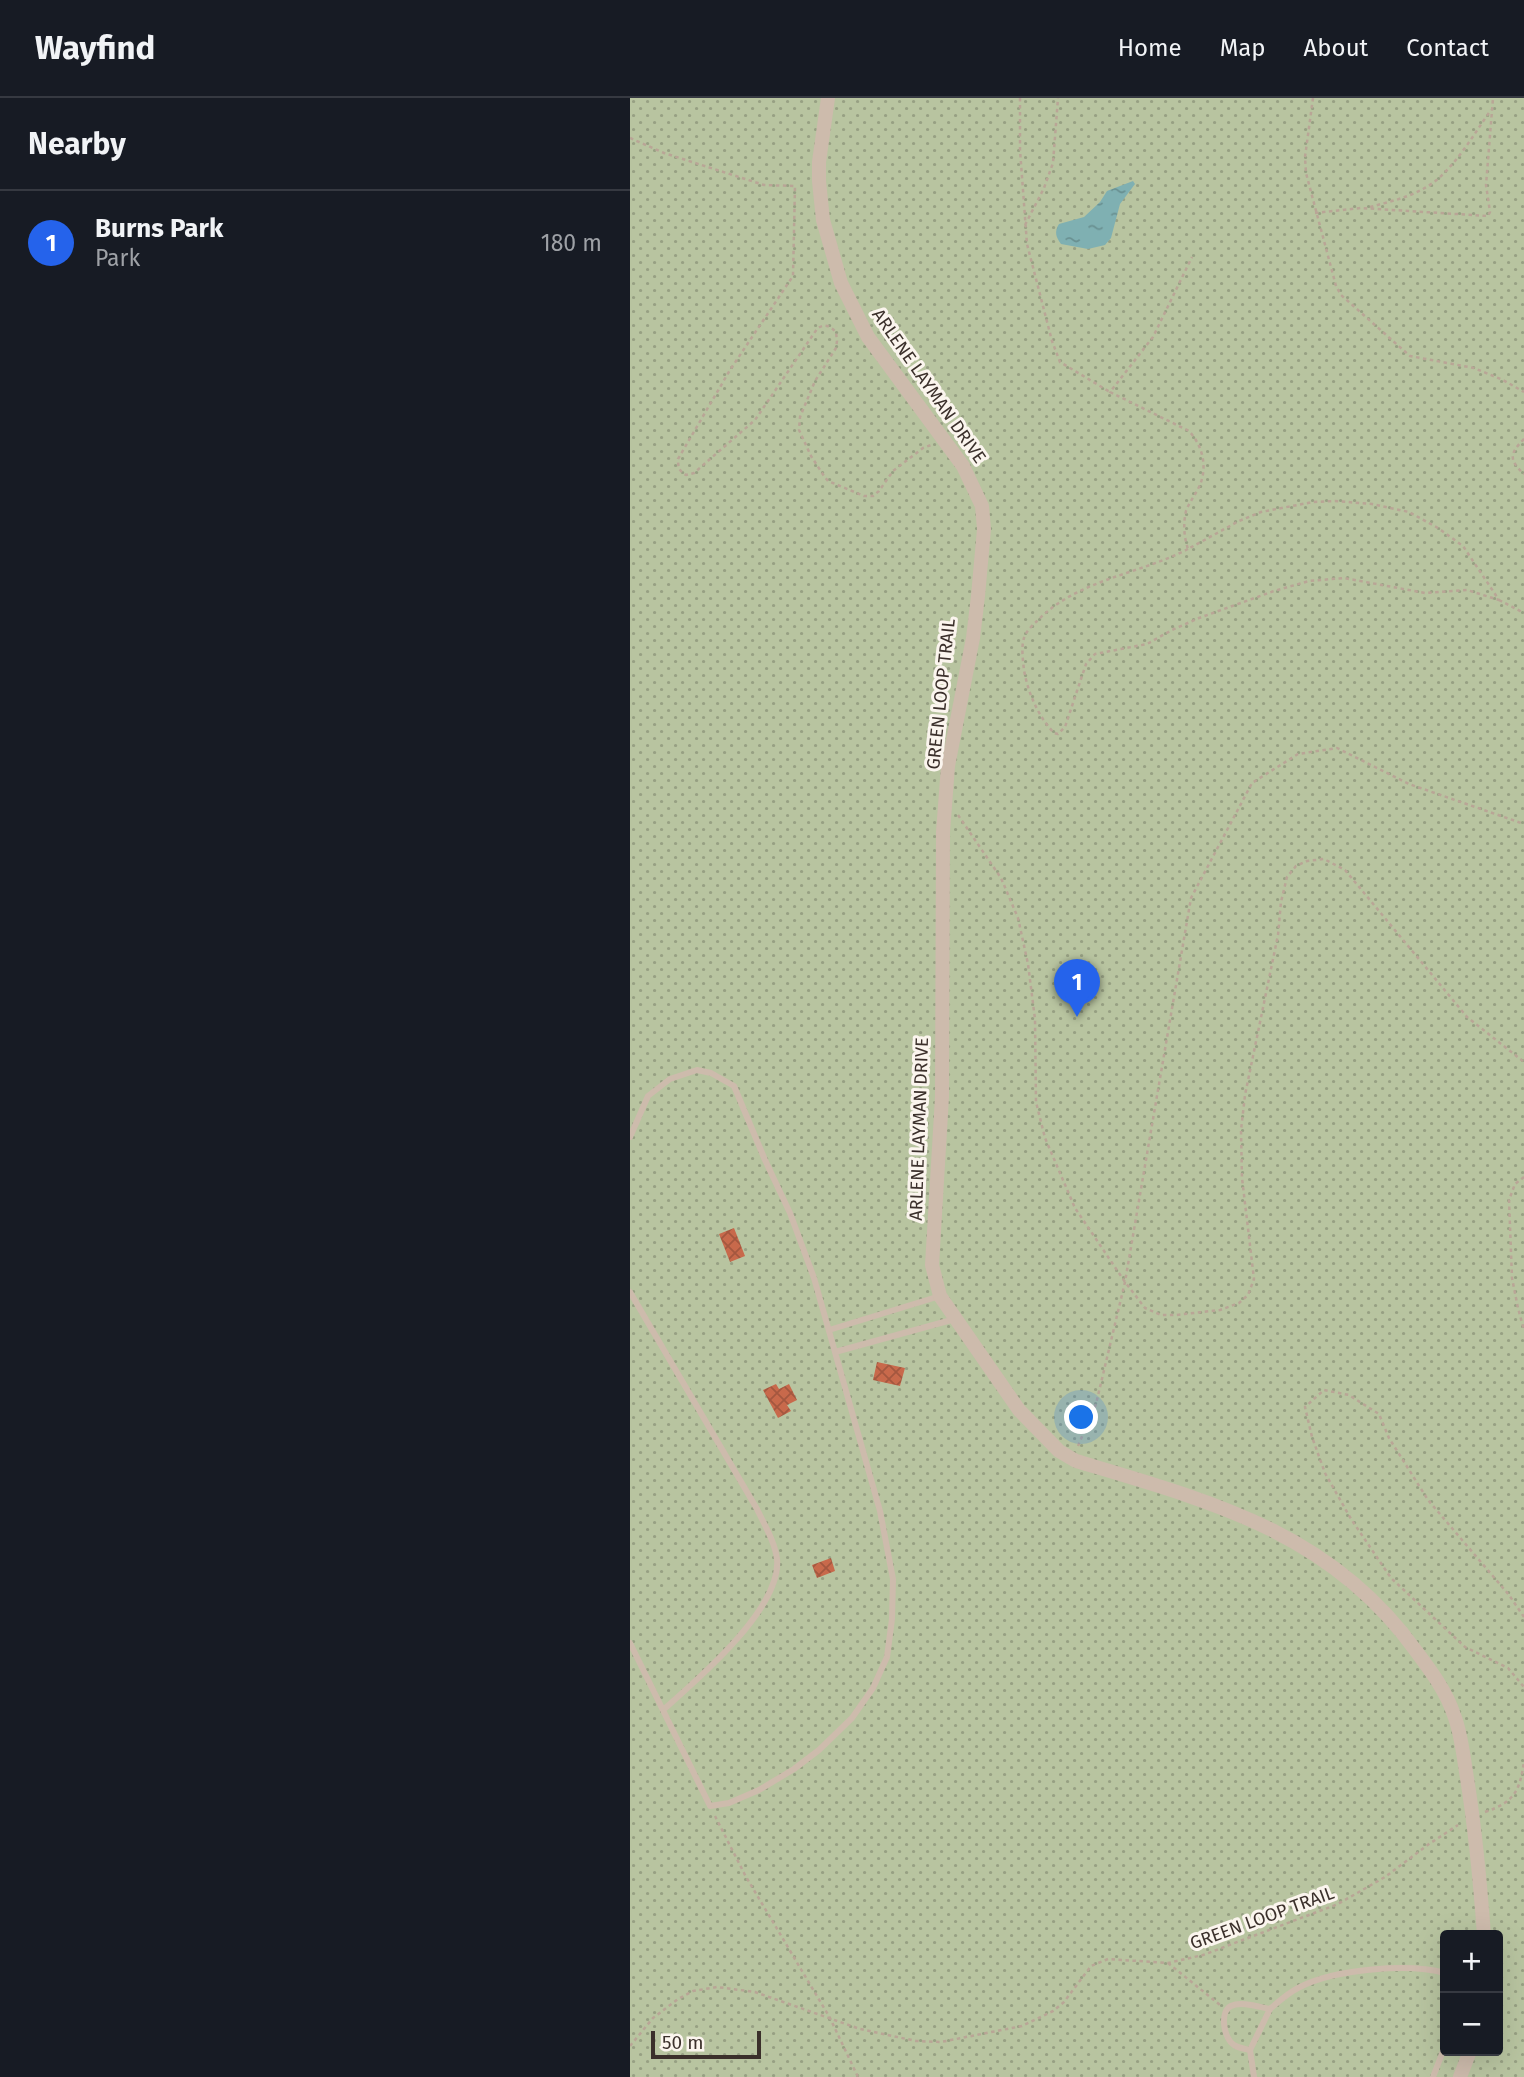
<!DOCTYPE html>
<html lang="en">
<head>
<meta charset="utf-8">
<style>
	:root { --surface:#171b24; --page:#20242c; --text:#f1f3f6; --muted:#9ea1a6; --line:#363941; --accent:#2563eb }
	body { margin:0; font-family:"Fira Sans",sans-serif; background:var(--page); color:var(--text) }
	.controls { position:absolute; right:21px; bottom:21px; display:grid; overflow:hidden; border-radius:7px; box-shadow:0 7px 28px #0002 }
	.controls button { width:63px; height:63px; display:grid; place-items:center; padding:0; border:0; border-bottom:2px solid var(--line); background:var(--surface); color:var(--text); font:35px sans-serif }
	.scale { position:absolute; left:21px; bottom:18px; width:110px; box-sizing:border-box; padding-left:7px; border:4px solid #3b302b; border-top:0; font-size:19px; line-height:24px; white-space:nowrap; color:#3b302b; -webkit-text-stroke:5px #fbf5ee; paint-order:stroke }
	.you { position:absolute; left:452px; top:1320px; width:24px; height:24px; margin:-18px; border:5px solid #fff; border-radius:50%; background:#1a73e8; box-shadow:0 0 0 10px #1a73e833 }
	.badge { display:grid; place-items:center; width:46px; height:46px; border-radius:50%; background:var(--accent); color:#fff; font-size:23px; font-weight:700 }
	.pin { position:absolute; translate:-50% -58px; filter:drop-shadow(0 2px 4px #0008) }
	.pin::after { content:''; position:absolute; top:37px; width:24px; height:21px; background:inherit; clip-path:polygon(0 0,100% 0,50% 100%) }
	.list { margin:0; padding:0; list-style:none }
	h2 { display:flex; justify-content:space-between; align-items:center; height:91px; margin:0; padding:0 28px; font-size:30px }
	h2 small { font-size:23px; font-weight:400; color:var(--muted) }
	.list li { display:grid; grid-template-columns:46px 1fr auto; gap:21px; align-items:center; box-sizing:border-box; height:105px; padding:0 28px; border-top:2px solid var(--line) }
	.list b { display:block; font-size:26px; white-space:nowrap }
	.list p { margin:0; font-size:23px; white-space:nowrap; color:var(--muted) }
	.list em { font-size:23px; font-style:normal; color:var(--muted) }
	.map { position:relative; flex:none; width:894px; height:1979px; overflow:hidden }
	header { display:flex; align-items:center; gap:42px; box-sizing:border-box; height:98px; padding:0 35px; background:var(--surface); border-bottom:2px solid var(--line) }
	header strong { font-size:33px }
	nav { display:flex; gap:38px; margin-inline-start:auto; font-size:24px }
	main { display:flex }
	aside { flex:1; background:var(--surface) }
	.map>svg:first-child { display:block }
</style>
</head>
<body>
<header>
<strong>Wayfind</strong>
<nav><a>Home</a><a>Map</a><a>About</a><a>Contact</a></nav>
</header>
<main>
<aside>
<h2>Nearby<small></small></h2>
<ul class="list">
<li><span class="badge">1</span><div><b>Burns Park</b><p>Park</p></div><em>180 m</em></li>
</ul>
</aside>
<div class="map">
<svg width="894" height="1979" viewBox="0 0 894 1979">
	<defs>
		<pattern id="park-dots" width="8" height="8" patternUnits="userSpaceOnUse" patternTransform="scale(1.75)"><rect width="8" height="8" fill="#b8c4a0"/><path d="M2 2h.1M6 6h.1" fill="none" stroke="#97a083" stroke-width="1.8" stroke-linecap="round"/></pattern>
		<pattern id="water-ripples" width="26" height="14" patternUnits="userSpaceOnUse" patternTransform="scale(1.75)"><rect width="26" height="14" fill="#7fb0b2"/><path d="M2 4q2-2 4 0t4 0M15 11q2-2 4 0t4 0" fill="none" stroke="#699091"/></pattern>
		<pattern id="building-cross-hatch" width="8" height="8" patternUnits="userSpaceOnUse" patternTransform="scale(1.75)"><rect width="8" height="8" fill="#c8694b"/><path d="M0 0l8 8M0 8l8-8" fill="none" stroke="#a4573f"/></pattern>
	</defs>
	<rect width="100%" height="100%" fill="#f4ebe1"/>
	<path fill="url(#park-dots)" fill-rule="evenodd" d="M 0,0 L 894,0 L 894,1979 L 0,1979 ZM 815,1837 L 868,1837 L 868,1953 L 815,1953 Z"/>
	<path fill="url(#water-ripples)" d="M 503,83 L 505,86 L 490,106 L 481,140 L 475,147 L 458,151 L 431,146 C 426,139 424,134 429,126 L 454,119 L 470,104 L 477,93 Z"/>
	<path fill="url(#building-cross-hatch)" d="M 104,1130 L 115,1158 L 100,1164 L 89,1136 Z
		M 247,1264 L 275,1270 L 270,1288 L 243,1282 Z
		M 146,1286 L 149,1291 L 159,1286 L 167,1302 L 157,1307 L 161,1313 L 148,1320 L 133,1292 Z
		M 201,1460 L 205,1473 L 187,1480 L 182,1467 Z"/>
	<g fill="none" stroke-linecap="round" stroke-linejoin="round">
		<path stroke="#b9a596" stroke-width="2.5" stroke-dasharray="3.5 3.5" stroke-linecap="butt" d="M 390,0 L 390,52 L 397,146 L 422,243 L 430,264 L 480,294
			M 683,0 L 675,59 L 676,75 L 706,188 L 711,197 L 780,258 L 844,270 L 873,282 L 894,294
			M 0,40 L 34,55 L 134,87 L 165,88 L 163,178 L 100,272 L 48,361 C 48,369 49,373 56,377 L 64,375 L 125,322 L 187,231 C 194,225 200,228 206,234 L 207,243 L 206,250 L 185,283 L 170,319 L 169,332 L 181,358 L 194,378 L 198,383 L 234,398 L 243,398 L 249,393 L 263,373 L 293,350 L 301,347
			M 740,109 C 758,104 777,100 793,91 C 821,77 843,37 861,12
			M 685,115 L 731,110 L 858,118 L 860,114 L 856,87 L 863,0
			M 395,127 L 414,90 L 423,65 L 428,0
			M 894,341 C 879,356 879,362 894,376
			M 558,451 C 508,477 448,481 407,523 C 403,527 396,533 394,540 C 391,549 393,563 394,572 C 398,595 408,618 424,635 L 428,636 L 435,629 L 456,566 L 465,556 L 517,546 L 542,532 L 569,520 L 644,493 L 679,483 L 714,480 L 795,495 L 837,492 L 869,502 L 833,448 L 808,430 L 779,414 L 742,406 L 705,403 L 683,404 L 631,414 L 609,423 L 558,451 C 554,439 553,426 556,413 C 559,405 565,397 569,389 C 578,370 573,348 559,333 L 480,294 L 523,239 L 562,159
			M 869,502 L 894,515
			M 328,717 L 371,780 L 388,820 L 398,866 L 405,921 L 406,1004 L 415,1040 L 445,1110 L 495,1184 L 515,1210 L 531,1217 L 546,1217 L 590,1212 L 609,1205 L 618,1197 L 624,1181 L 612,1080 L 611,1032 L 615,997 L 648,837 L 651,804 L 657,779 L 666,768 L 677,763 L 694,761 L 715,772 L 837,919 L 894,964
			M 894,1079 L 885,1086 L 879,1102 L 882,1180 L 888,1210 L 894,1232
			M 448,1348 L 466,1306 L 495,1184 L 561,800 L 622,685 L 668,656 L 707,650 L 779,686 L 894,726
			M 894,1519 L 879,1497 L 798,1402 L 759,1340 L 749,1316 L 719,1297 L 694,1292 L 675,1309 L 682,1339 L 695,1375 L 721,1421 L 761,1480 L 835,1549 L 878,1570 L 894,1589
			M 855,1714 C 885,1704 890,1692 894,1663
			M 85,1718 L 115,1777 L 200,1920 L 228,1979
			M 538,1865 L 590,1907
			M 0,1948 L 23,1920 L 48,1901 L 63,1893 L 87,1889 L 125,1894 L 230,1931 L 286,1943 L 311,1944 L 392,1928 L 423,1913 L 434,1904 L 461,1868 L 478,1861 L 538,1865 L 573,1857 L 708,1806 L 755,1779 L 799,1746 L 828,1727"/>
		<path stroke="#cdbbac" stroke-width="6" d="M 0,1039 L 18,998 L 40,981 L 67,972 L 81,975 L 104,988 L 135,1062 L 160,1115 L 184,1180 L 250,1413 L 263,1481 L 262,1521 L 257,1559 L 243,1590 L 222,1620 L 189,1652 L 164,1671 L 129,1692 L 99,1705 L 80,1708 L 0,1545
			M 0,1194 L 127,1411 C 134,1426 145,1444 147,1461 C 152,1510 67,1582 33,1612
			M 199,1232 L 310,1198
			M 205,1254 L 325,1221
			M 620,1952 L 640,1911
			M 624,1979 L 620,1952 C 615,1951 608,1950 604,1947 C 594,1941 589,1914 601,1908 C 611,1903 629,1909 640,1911 C 649,1903 659,1894 670,1889 C 705,1871 779,1865 815,1875
			M 803,1979 L 815,1948"/>
		<path stroke="#cdbbac" stroke-width="14" d="M 198,0 L 189,64 L 189,83 L 193,122 L 211,185 L 238,239 L 333,368 L 352,408 L 354,431 L 348,498 L 343,540 L 318,668 L 313,734 L 312,999 L 302,1167 L 310,1198 L 389,1312 L 429,1353 L 446,1363 C 580,1403 701,1434 786,1553 C 801,1573 816,1593 824,1617 C 831,1635 833,1655 836,1674 C 845,1728 850,1782 854,1837
			M 830,1979 L 840,1953"/>
	</g>
	<g text-anchor="middle" stroke-width="6" stroke-linejoin="round" paint-order="stroke">
		<g font-size="18" fill="#3b302b" stroke="#fbf5ee">
			<text transform="translate(299 288) rotate(55)" y="6">ARLENE LAYMAN DRIVE</text>
			<text transform="translate(311 596) rotate(-84)" y="6">GREEN LOOP TRAIL</text>
			<text transform="translate(289 1031) rotate(-88)" y="6">ARLENE LAYMAN DRIVE</text>
			<text transform="translate(632 1820) rotate(-20)" y="6">GREEN LOOP TRAIL</text>
		</g>
	</g>
</svg>
<div class="controls">
<button>+</button>
<button>−</button>
</div>
<div class="scale">50 m</div>
<div class="you"></div>
<div class="pin badge" style="left:447px;top:919px">1</div>
</div>
</main>
</body>
</html>
